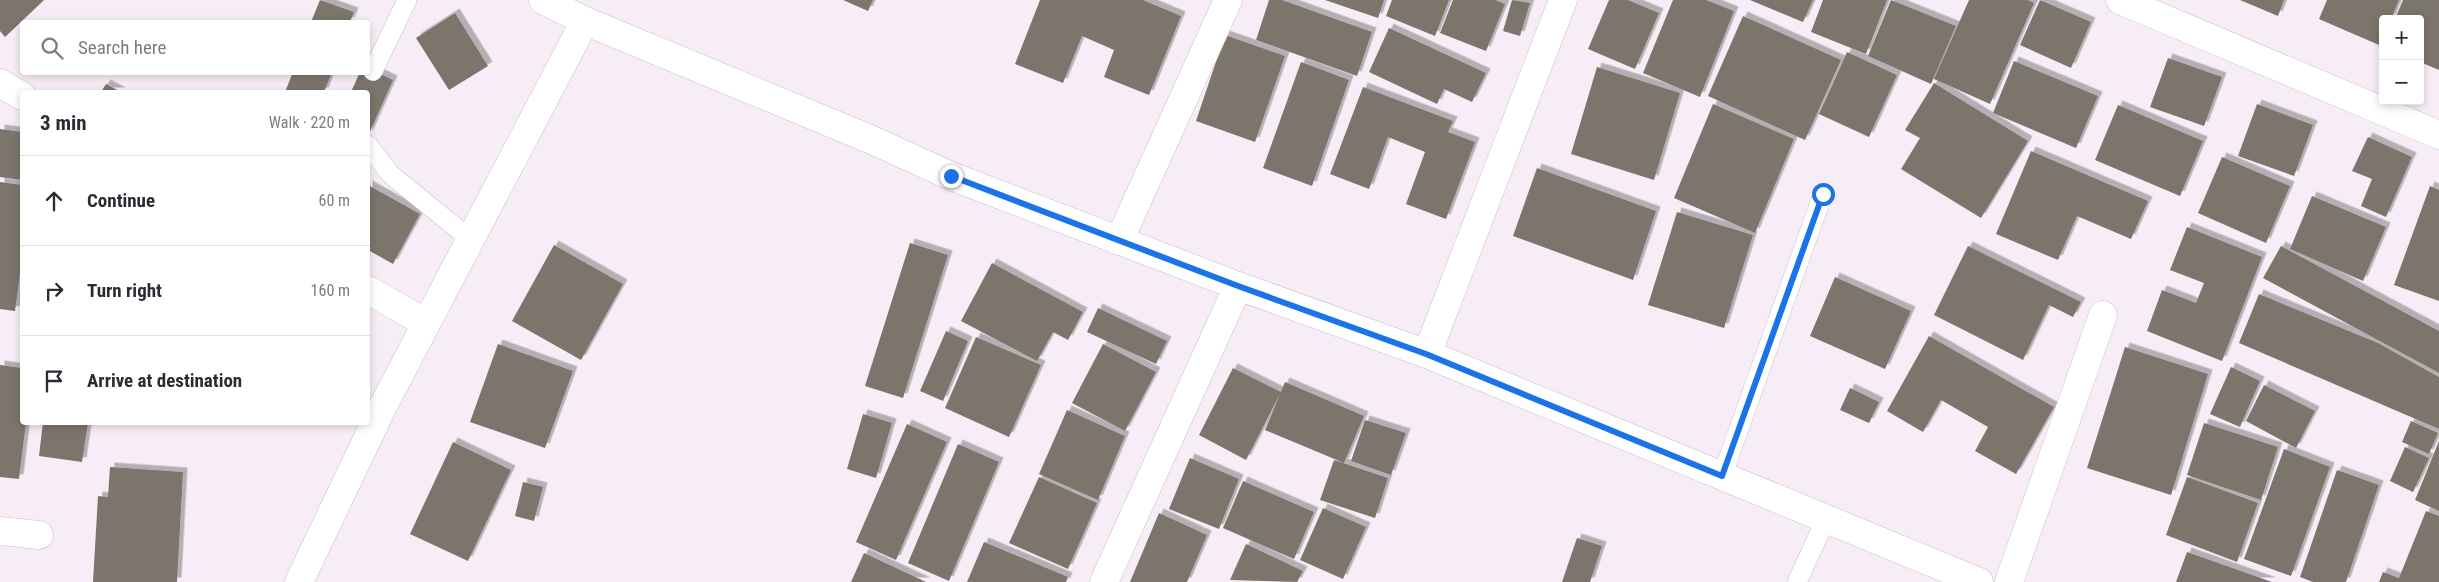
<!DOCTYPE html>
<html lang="en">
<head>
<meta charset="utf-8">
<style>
	:root { --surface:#fff; --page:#f7f7f7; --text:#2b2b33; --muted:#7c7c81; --line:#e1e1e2 }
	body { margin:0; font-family:"Roboto Condensed",sans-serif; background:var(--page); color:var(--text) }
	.controls { position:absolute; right:15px; top:15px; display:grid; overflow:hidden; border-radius:5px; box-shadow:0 2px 8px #0003 }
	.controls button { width:45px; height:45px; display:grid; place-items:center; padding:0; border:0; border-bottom:1px solid var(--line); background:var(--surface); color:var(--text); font:25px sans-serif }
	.stop { position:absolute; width:15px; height:15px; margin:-11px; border:4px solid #1a73e8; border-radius:50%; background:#fff }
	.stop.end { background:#1a73e8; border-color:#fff; box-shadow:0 1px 5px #0008 }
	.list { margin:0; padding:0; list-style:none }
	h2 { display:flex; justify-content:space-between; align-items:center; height:65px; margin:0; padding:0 20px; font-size:21px }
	h2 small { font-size:16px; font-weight:400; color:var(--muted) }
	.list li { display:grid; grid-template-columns:32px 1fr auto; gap:15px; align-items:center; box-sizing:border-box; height:90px; padding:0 20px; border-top:1px solid var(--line) }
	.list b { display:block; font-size:19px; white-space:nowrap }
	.list em { font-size:16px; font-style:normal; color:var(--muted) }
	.icon { flex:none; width:28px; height:28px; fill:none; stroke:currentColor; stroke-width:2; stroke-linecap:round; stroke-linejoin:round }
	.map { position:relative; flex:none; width:2439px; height:582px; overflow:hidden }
	.search { position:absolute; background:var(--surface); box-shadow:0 2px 8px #0003; left:20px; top:20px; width:350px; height:55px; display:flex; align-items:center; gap:12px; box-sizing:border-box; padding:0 18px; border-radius:5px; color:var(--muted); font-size:19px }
	.panel { position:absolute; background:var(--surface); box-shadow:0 2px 8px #0003; left:20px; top:90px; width:350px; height:335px; border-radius:5px }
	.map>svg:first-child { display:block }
</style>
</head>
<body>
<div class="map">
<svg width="2439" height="582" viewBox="0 0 2439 582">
	<defs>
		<filter id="shadow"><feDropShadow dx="4.5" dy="-4.5" stdDeviation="0" flood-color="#0004"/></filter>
	</defs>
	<rect width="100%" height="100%" fill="#f7edf6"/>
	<path fill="#7c756c" filter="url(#shadow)" d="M 0,0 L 44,0 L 5,37 L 0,31 Z
		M 320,0 L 354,12 L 350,22 L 311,22 Z
		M 843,0 L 873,0 L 868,11 Z
		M 1040,0 L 1143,0 L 1181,16 L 1149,95 L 1104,77 L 1114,50 L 1082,36 L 1063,83 L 1015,64 Z
		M 1269,0 L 1282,0 L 1372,32 L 1357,76 L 1256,40 Z
		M 1325,0 L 1384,0 L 1378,18 Z
		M 1392,0 L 1449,0 L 1435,36 L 1386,16 Z
		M 1453,0 L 1495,0 L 1505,4 L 1486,51 L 1440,33 Z
		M 1512,0 L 1530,3 L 1520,36 L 1503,31 Z
		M 1609,0 L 1628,0 L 1659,13 L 1635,69 L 1588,49 Z
		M 1673,0 L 1706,0 L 1734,11 L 1700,97 L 1643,73 Z
		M 1750,0 L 1813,0 L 1803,22 Z
		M 1823,0 L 1887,0 L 1866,54 L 1811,32 Z
		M 1891,0 L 1956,26 L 1931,84 L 1868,56 Z
		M 1969,0 L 2028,0 L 2034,3 L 1990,104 L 1934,79 Z
		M 2040,0 L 2091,22 L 2071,68 L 2020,45 Z
		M 2240,0 L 2284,0 L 2278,16 Z
		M 2327,0 L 2399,0 L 2391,19 L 2383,19 L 2383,38 L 2379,45 L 2319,19 Z
		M 2403,0 L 2439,0 L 2439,70 L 2420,62 L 2420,19 L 2395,19 Z
		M 455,13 L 488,66 L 449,90 L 416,38 Z
		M 1743,16 L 1841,60 L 1805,140 L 1708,96 Z
		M 1389,28 L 1486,73 L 1472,102 L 1444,89 L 1437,104 L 1369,72 Z
		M 1225,35 L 1285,56 L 1255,142 L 1196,121 Z
		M 1847,52 L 1897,75 L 1869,137 L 1819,114 Z
		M 2168,58 L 2222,77 L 2204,126 L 2150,107 Z
		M 2014,61 L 2098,96 L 2076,148 L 1993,113 Z
		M 1301,62 L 1349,80 L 1312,186 L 1263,168 Z
		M 1597,67 L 1680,93 L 1654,180 L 1571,154 Z
		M 368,68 L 393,80 L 368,136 L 368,92 L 351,92 L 360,72 L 368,72 Z
		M 293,72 L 332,72 L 324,92 L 285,92 Z
		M 1934,83 L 2028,141 L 1981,218 L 1901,169 L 1920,138 L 1905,130 Z
		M 106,84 L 121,92 L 101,92 Z
		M 1363,87 L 1453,121 L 1448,132 L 1475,142 L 1446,219 L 1406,204 L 1425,152 L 1388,137 L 1369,189 L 1330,174 Z
		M 1713,104 L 1794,139 L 1755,233 L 1674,198 Z
		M 2257,104 L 2313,125 L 2294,176 L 2238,156 Z
		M 2118,105 L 2203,141 L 2180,196 L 2095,160 Z
		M 0,129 L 22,132 L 22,180 L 0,177 Z
		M 2368,137 L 2412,157 L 2386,217 L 2361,206 L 2372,179 L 2352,171 Z
		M 2031,151 L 2148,201 L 2131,239 L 2077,216 L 2058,260 L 1996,234 Z
		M 2222,157 L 2290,186 L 2266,243 L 2198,213 Z
		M 1537,168 L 1656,211 L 1633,280 L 1513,236 Z
		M 0,182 L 22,185 L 22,258 L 15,311 L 0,309 Z
		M 368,185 L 420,214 L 393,264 L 368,250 Z
		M 2430,186 L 2439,190 L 2439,301 L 2394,285 Z
		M 2312,196 L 2386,227 L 2363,281 L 2290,249 Z
		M 1677,212 L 1753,235 L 1724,328 L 1648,305 Z
		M 2187,227 L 2262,257 L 2222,361 L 2147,331 L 2162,290 L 2196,303 L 2204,283 L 2170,270 Z
		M 910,243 L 948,255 L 903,398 L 865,386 Z
		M 554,245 L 623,284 L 581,360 L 512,321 Z
		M 1968,246 L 2081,302 L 2073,317 L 2049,305 L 2023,360 L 1934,315 Z
		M 2281,246 L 2439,331 L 2439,373 L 2263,278 Z
		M 992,263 L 1083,312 L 1068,340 L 1053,332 L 1037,361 L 961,321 Z
		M 1835,277 L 1911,311 L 1885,369 L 1810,336 Z
		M 2259,294 L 2378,343 L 2439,377 L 2439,429 L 2239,343 Z
		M 1098,308 L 1167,341 L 1156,364 L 1087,332 Z
		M 946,331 L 968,341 L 943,401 L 920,391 Z
		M 1929,336 L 2054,407 L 2016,474 L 1975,451 L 1988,427 L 1941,400 L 1923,432 L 1887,411 Z
		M 976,337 L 1041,365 L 1009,437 L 945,408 Z
		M 498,344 L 573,371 L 545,448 L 470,422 Z
		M 1103,344 L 1156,372 L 1125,431 L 1072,403 Z
		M 2125,347 L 2208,374 L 2171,495 L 2087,468 Z
		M 0,365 L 22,368 L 22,422 L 26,422 L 19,479 L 0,477 Z
		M 2231,367 L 2260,381 L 2240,427 L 2210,414 Z
		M 1233,368 L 1281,392 L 1246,460 L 1199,435 Z
		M 1285,382 L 1364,416 L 1344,463 L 1265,430 Z
		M 2264,385 L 2315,411 L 2296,448 L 2246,421 Z
		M 1850,388 L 1879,402 L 1869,423 L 1840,410 Z
		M 1067,410 L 1125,436 L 1098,500 L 1039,474 Z
		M 863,414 L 892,423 L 876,478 L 847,469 Z
		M 1365,420 L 1406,433 L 1391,475 L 1351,461 Z
		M 2411,421 L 2438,433 L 2429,454 L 2402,442 Z
		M 43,422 L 88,422 L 82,462 L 39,456 Z
		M 2204,423 L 2278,447 L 2261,500 L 2187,475 Z
		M 907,424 L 947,442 L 896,560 L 856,542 Z
		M 2439,441 L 2439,511 L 2415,500 Z
		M 453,442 L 511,470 L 468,561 L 410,534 Z
		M 958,444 L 999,462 L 949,581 L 908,563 Z
		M 2405,447 L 2429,458 L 2413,492 L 2390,481 Z
		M 2284,449 L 2330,467 L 2291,576 L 2244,559 Z
		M 1190,458 L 1239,479 L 1219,529 L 1169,509 Z
		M 1334,460 L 1388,478 L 1375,518 L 1320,500 Z
		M 110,467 L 183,472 L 177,582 L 93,582 L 98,496 L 108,497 Z
		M 2337,470 L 2379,485 L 2346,582 L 2313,582 L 2300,577 Z
		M 1039,477 L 1097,503 L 1068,569 L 1009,543 Z
		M 2187,477 L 2258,503 L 2237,562 L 2166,535 Z
		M 1243,481 L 1314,512 L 1294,559 L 1223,528 Z
		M 523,482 L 543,487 L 534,521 L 515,516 Z
		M 1323,508 L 1366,527 L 1343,579 L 1300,560 Z
		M 2426,511 L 2439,516 L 2439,582 L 2379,582 L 2383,572 L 2399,578 Z
		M 1159,513 L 1207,535 L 1187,582 L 1130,582 Z
		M 1577,538 L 1602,546 L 1590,582 L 1562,582 Z
		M 984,542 L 1068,577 L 1066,582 L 967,582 Z
		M 1246,544 L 1303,571 L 1297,582 L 1230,580 Z
		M 2187,552 L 2272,582 L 2176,582 Z
		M 864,553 L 926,582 L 851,582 Z"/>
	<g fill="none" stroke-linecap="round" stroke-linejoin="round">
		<g stroke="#cac0c9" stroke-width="20">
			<path id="service" d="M 373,71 L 407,0
				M 368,145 L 390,174 L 470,239
				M 1722,476 L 1823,194
				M 1797,582 L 1826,519"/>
		</g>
		<g stroke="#cac0c9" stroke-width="29">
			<path id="minor" d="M 2120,0 L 2439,135
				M 0,83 L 22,96
				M 1119,241 L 1228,0
				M 368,290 L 426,323
				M 1427,354 L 1563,0
				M 0,531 L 39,535
				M 1104,582 L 1238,286
				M 2009,582 L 2103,315"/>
		</g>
		<g stroke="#cac0c9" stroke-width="29">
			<path id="tertiary" d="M 299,582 L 383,406 L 585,21"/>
		</g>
		<g stroke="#cac0c9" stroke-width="29">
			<path id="secondary" d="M 543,0 L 585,21 L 872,140 L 951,176 L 1238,286 L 1427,354 L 1979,582"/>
		</g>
		<use href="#service" stroke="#fff" stroke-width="19"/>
		<use href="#minor" stroke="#fff" stroke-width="28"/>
		<use href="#tertiary" stroke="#fff" stroke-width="28"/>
		<use href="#secondary" stroke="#fff" stroke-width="28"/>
	</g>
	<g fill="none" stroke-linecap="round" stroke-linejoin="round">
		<path stroke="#1a73e8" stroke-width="6" d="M 951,176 L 1238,286 L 1426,354 L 1722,476 L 1823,194"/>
	</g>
</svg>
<div class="controls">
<button>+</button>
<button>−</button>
</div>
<div class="stop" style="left:1823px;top:194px"></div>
<div class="stop end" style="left:951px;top:176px"></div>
<div class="search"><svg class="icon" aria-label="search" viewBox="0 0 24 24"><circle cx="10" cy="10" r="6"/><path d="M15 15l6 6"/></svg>Search here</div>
<section class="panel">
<h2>3 min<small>Walk · 220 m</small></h2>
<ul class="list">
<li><svg class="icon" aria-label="ahead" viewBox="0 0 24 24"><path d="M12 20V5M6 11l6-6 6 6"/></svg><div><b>Continue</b></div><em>60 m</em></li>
<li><svg class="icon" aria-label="right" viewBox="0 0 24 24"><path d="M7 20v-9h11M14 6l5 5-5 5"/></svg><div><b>Turn right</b></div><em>160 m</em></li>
<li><svg class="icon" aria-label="arrive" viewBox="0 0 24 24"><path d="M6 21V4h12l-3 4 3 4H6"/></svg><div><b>Arrive at destination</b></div></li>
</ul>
</section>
</div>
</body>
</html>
